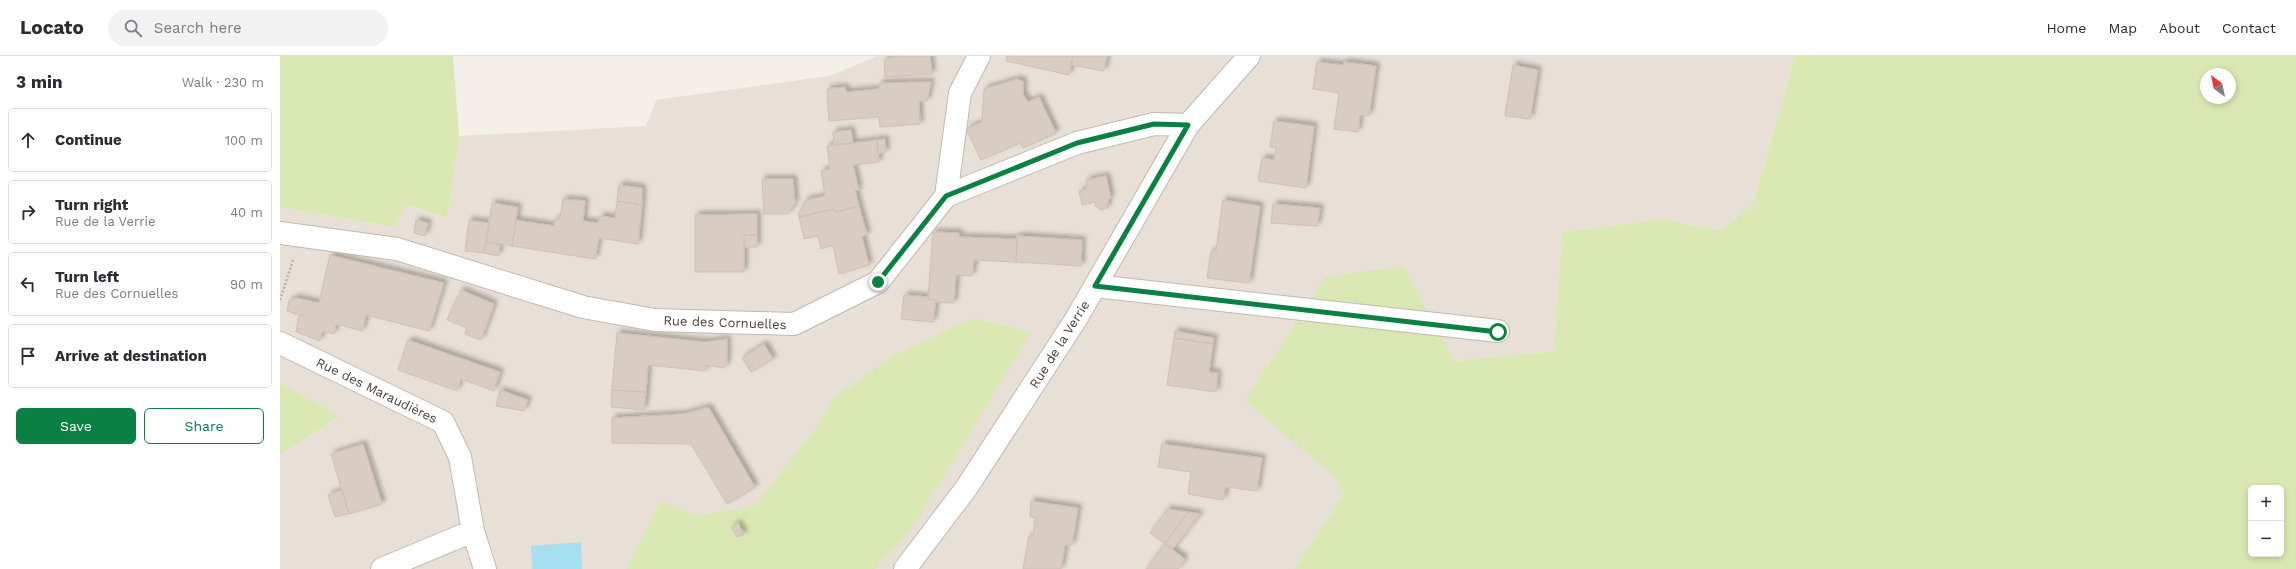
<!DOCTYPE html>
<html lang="en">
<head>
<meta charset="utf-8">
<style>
	:root { --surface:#fff; --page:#f2f2f3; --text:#2b2b33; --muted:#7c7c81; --line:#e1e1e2; --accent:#0b8043 }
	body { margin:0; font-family:"Work Sans",sans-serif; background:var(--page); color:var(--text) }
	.controls { position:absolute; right:12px; bottom:12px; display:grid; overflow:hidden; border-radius:6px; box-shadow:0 2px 6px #0003 }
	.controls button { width:36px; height:36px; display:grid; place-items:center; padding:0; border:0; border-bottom:1px solid var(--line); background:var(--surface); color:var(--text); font:20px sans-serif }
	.compass { position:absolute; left:1920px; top:12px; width:36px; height:36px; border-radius:50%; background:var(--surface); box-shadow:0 2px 6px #0003; rotate:327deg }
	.stop { position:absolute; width:12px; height:12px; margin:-9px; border:3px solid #0b8043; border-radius:50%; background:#fff }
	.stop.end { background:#0b8043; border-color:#fff; box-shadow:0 1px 4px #0008 }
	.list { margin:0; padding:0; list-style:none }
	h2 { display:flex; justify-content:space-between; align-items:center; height:52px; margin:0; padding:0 16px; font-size:17px }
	h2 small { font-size:13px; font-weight:400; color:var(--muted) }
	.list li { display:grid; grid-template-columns:26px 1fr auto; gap:12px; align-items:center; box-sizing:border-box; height:64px; margin:0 8px 8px; padding:0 8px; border:1px solid var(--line); border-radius:6px }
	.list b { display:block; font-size:15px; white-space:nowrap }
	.list p { margin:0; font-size:13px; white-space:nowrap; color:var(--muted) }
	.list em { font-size:13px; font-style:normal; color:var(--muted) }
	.actions { display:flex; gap:8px; padding:12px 16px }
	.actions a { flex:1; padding:9px 0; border:1px solid var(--accent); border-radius:6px; text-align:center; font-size:14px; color:var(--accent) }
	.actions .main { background:var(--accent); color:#fff }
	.icon { flex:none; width:22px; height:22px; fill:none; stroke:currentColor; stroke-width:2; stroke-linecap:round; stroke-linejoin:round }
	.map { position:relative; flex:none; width:2016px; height:513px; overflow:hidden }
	header { display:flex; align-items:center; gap:24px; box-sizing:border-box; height:56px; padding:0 20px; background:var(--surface); border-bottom:1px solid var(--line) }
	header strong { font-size:19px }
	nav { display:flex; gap:22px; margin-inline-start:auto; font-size:14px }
	.search { width:280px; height:36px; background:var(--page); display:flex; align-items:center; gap:10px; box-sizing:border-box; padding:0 14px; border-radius:22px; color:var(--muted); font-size:15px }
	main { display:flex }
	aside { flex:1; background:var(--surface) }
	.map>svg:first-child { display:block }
</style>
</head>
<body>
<header>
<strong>Locato</strong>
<div class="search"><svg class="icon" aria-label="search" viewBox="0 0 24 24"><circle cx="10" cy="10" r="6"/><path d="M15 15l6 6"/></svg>Search here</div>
<nav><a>Home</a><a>Map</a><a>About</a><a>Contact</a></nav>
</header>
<main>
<aside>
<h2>3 min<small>Walk · 230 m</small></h2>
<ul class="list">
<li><svg class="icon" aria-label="ahead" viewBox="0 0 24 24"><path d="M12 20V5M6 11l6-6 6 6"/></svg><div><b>Continue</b></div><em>100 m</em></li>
<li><svg class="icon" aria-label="right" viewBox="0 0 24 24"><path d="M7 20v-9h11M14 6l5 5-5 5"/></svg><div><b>Turn right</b><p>Rue de la Verrie</p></div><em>40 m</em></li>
<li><svg class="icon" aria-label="left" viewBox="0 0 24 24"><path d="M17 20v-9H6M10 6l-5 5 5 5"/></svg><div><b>Turn left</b><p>Rue des Cornuelles</p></div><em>90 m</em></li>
<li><svg class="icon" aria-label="arrive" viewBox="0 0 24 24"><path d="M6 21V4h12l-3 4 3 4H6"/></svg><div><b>Arrive at destination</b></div></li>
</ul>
<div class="actions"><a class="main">Save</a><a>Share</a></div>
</aside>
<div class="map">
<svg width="2016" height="513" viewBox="0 0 2016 513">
	<defs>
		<filter id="shadow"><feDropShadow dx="3.5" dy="-3.5" stdDeviation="2" flood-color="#0004"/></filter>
	</defs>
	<rect width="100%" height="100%" fill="#f5efe9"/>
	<path fill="#e8e0d7" d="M 598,0 L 1515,0 L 1473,148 L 1440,175 L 1382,163 L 1282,176 L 1274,295 L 1174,305 L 1124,210 L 1054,420 L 1064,438 L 1014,513 L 0,513 L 0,399 L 60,360 L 0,327 L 0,151 L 114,171 L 126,149 L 167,162 L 179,80 L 366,70 L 376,44 L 549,20 Z"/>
	<path fill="#d9e8b2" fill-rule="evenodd" d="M 0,0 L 173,0 L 179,80 L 167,162 L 127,149 L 114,171 L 0,151 Z
		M 1515,0 L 2016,0 L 2016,513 L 1014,513 L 1064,438 L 1054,420 L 965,345 L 1045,221 L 1124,210 L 1174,305 L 1274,295 L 1282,176 L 1382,163 L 1440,175 L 1473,148 ZM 1926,18 L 1950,18 L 1950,42 L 1926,42 ZM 1971,432 L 2001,432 L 2001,498 L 1971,498 Z
		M 693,262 L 752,276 L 630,475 L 595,513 L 346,513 L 381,445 L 416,460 L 475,450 L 535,373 L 554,342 L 611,301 Z
		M 0,327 L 60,360 L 0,399 Z"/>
	<path fill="#a6dff0" d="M 301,486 L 302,513 L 252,513 L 251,490 Z"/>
	<path fill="#d9ccc2" stroke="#d1bfb2" filter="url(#shadow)" d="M 616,0 L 650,0 L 652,18 L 605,21 L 604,4 Z
		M 727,0 L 793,0 L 789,19 L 726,5 Z
		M 793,0 L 827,0 L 824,15 L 791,9 Z
		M 1037,6 L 1064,9 L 1064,6 L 1096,10 L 1089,60 L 1080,59 L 1078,76 L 1054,73 L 1059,37 L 1033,33 Z
		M 1233,9 L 1258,14 L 1250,63 L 1225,60 Z
		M 737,23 L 743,25 L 743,38 L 748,46 L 759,41 L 776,77 L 743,92 L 740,87 L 701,104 L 686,73 L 702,66 L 704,33 Z
		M 651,26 L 647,45 L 639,45 L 640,68 L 600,71 L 599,61 L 549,65 L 547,33 L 565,31 L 566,36 L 599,33 L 600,27 Z
		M 994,65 L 1034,70 L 1026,132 L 978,125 L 982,102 L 994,104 L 996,92 L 990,91 Z
		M 571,74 L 573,87 L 554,89 L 553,76 Z
		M 605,83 L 606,96 L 598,98 L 597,84 Z
		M 597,84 L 599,106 L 573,109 L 579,134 L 575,134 L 579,150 L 555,156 L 554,153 L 519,161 L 518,158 L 526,144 L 545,140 L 541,115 L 550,113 L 547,90 Z
		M 826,120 L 831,142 L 829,142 L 827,152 L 822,154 L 816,151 L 815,146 L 802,149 L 799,135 L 807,133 L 806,124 Z
		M 482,123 L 513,123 L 515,147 L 508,158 L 484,158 Z
		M 339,129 L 362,132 L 362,149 L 337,145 Z
		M 283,143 L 305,145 L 303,165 L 318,167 L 320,160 L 335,162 L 337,145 L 362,149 L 358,188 L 319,182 L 315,203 L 232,190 L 236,164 L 274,170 L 275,163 L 280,163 Z
		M 943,144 L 980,150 L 969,227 L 927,222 L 931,195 L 936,195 Z
		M 212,147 L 238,151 L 232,190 L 206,186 Z
		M 993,148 L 1040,152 L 1037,170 L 991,167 Z
		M 579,150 L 587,178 L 582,181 L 589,209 L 559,218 L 553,189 L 541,193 L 538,180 L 524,183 L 519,161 L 554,153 L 555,156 Z
		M 477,158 L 477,179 L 464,179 L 464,216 L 415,216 L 415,159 Z
		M 136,164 L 148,167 L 145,180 L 134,177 Z
		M 189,164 L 209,167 L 204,197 L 185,195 Z
		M 653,176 L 679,177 L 679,181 L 737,183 L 736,206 L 694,204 L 692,220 L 676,219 L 674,247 L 656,246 L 656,244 L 648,243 Z
		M 464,179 L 477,179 L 477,191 L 464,191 Z
		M 737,180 L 802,184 L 801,210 L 736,206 Z
		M 206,186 L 220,189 L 218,200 L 204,197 Z
		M 50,199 L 164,227 L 149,275 L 86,259 L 82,275 L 56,268 L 54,278 L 42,275 L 40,285 L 16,276 L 19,259 L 7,255 L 9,245 L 16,242 L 39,247 Z
		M 181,234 L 214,248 L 201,284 L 185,278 L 187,272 L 167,264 Z
		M 624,239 L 648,241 L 648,243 L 656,244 L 653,266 L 621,263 Z
		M 895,275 L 934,282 L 933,288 L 894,282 Z
		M 337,277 L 425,286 L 447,283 L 447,307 L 444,312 L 426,309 L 425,315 L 368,309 L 366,336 L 332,334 Z
		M 894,282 L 933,288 L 929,316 L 938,317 L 936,336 L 887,329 Z
		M 128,284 L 220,316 L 214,335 L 181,323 L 177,335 L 118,314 Z
		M 484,288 L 493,303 L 471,316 L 462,302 Z
		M 220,334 L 248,344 L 244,355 L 216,350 Z
		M 332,334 L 366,336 L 364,354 L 331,351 Z
		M 425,352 L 429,352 L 475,431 L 447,448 L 411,388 L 332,387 L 332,362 L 404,358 Z
		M 83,388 L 102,448 L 69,458 L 51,398 Z
		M 882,388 L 982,402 L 977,435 L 946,431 L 943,444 L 908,438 L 911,416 L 878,411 Z
		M 62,434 L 69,457 L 55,461 L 48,439 Z
		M 751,445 L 798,452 L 792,489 L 785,489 L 781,513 L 743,513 L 749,480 L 753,481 L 755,462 L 750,461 Z
		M 888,453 L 908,456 L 885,488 L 870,477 Z
		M 908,456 L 920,458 L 893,493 L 885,488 Z
		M 458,467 L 464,478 L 457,481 L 451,472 Z
		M 885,488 L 905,503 L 898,513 L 866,513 Z"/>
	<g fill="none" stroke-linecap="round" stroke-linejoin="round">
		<g stroke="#c3b8af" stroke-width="24">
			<path id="minor" d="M 666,140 L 680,37 L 699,0
				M 0,177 L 117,193 L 303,251 L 375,264 L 514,268 L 598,226 L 666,140 L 797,87 L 874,68 L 908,69
				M 815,230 L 1218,275
				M 0,287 L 163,366 L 180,401 L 193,475 L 205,513
				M 102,513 L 193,475
				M 625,513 L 687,431 L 796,263 L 908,69 L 969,0"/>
		</g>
		<path stroke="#c2ae9d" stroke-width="2.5" stroke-dasharray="2 2" stroke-linecap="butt" d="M 0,244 L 13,204"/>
		<use href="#minor" stroke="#fff" stroke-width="22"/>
	</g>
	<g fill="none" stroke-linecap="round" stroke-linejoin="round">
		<path stroke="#0b8043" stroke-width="5" d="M 598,226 L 666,140 L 797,87 L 874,68 L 908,69 L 815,230 L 1218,276"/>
	</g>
	<g text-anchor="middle" stroke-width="3" stroke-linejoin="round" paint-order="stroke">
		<g font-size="13" fill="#483f37" stroke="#fff">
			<text transform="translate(445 266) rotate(2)" y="5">Rue des Cornuelles</text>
			<text transform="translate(779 288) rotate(-58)" y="5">Rue de la Verrie</text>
			<text transform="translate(97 334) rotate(26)" y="5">Rue des Maraudières</text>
		</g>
	</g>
</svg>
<div class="controls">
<button>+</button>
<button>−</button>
</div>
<svg class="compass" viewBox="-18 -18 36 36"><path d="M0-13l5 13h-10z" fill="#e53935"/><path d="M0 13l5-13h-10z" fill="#7c7c81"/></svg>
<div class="stop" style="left:1218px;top:276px"></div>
<div class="stop end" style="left:598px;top:226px"></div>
</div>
</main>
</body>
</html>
